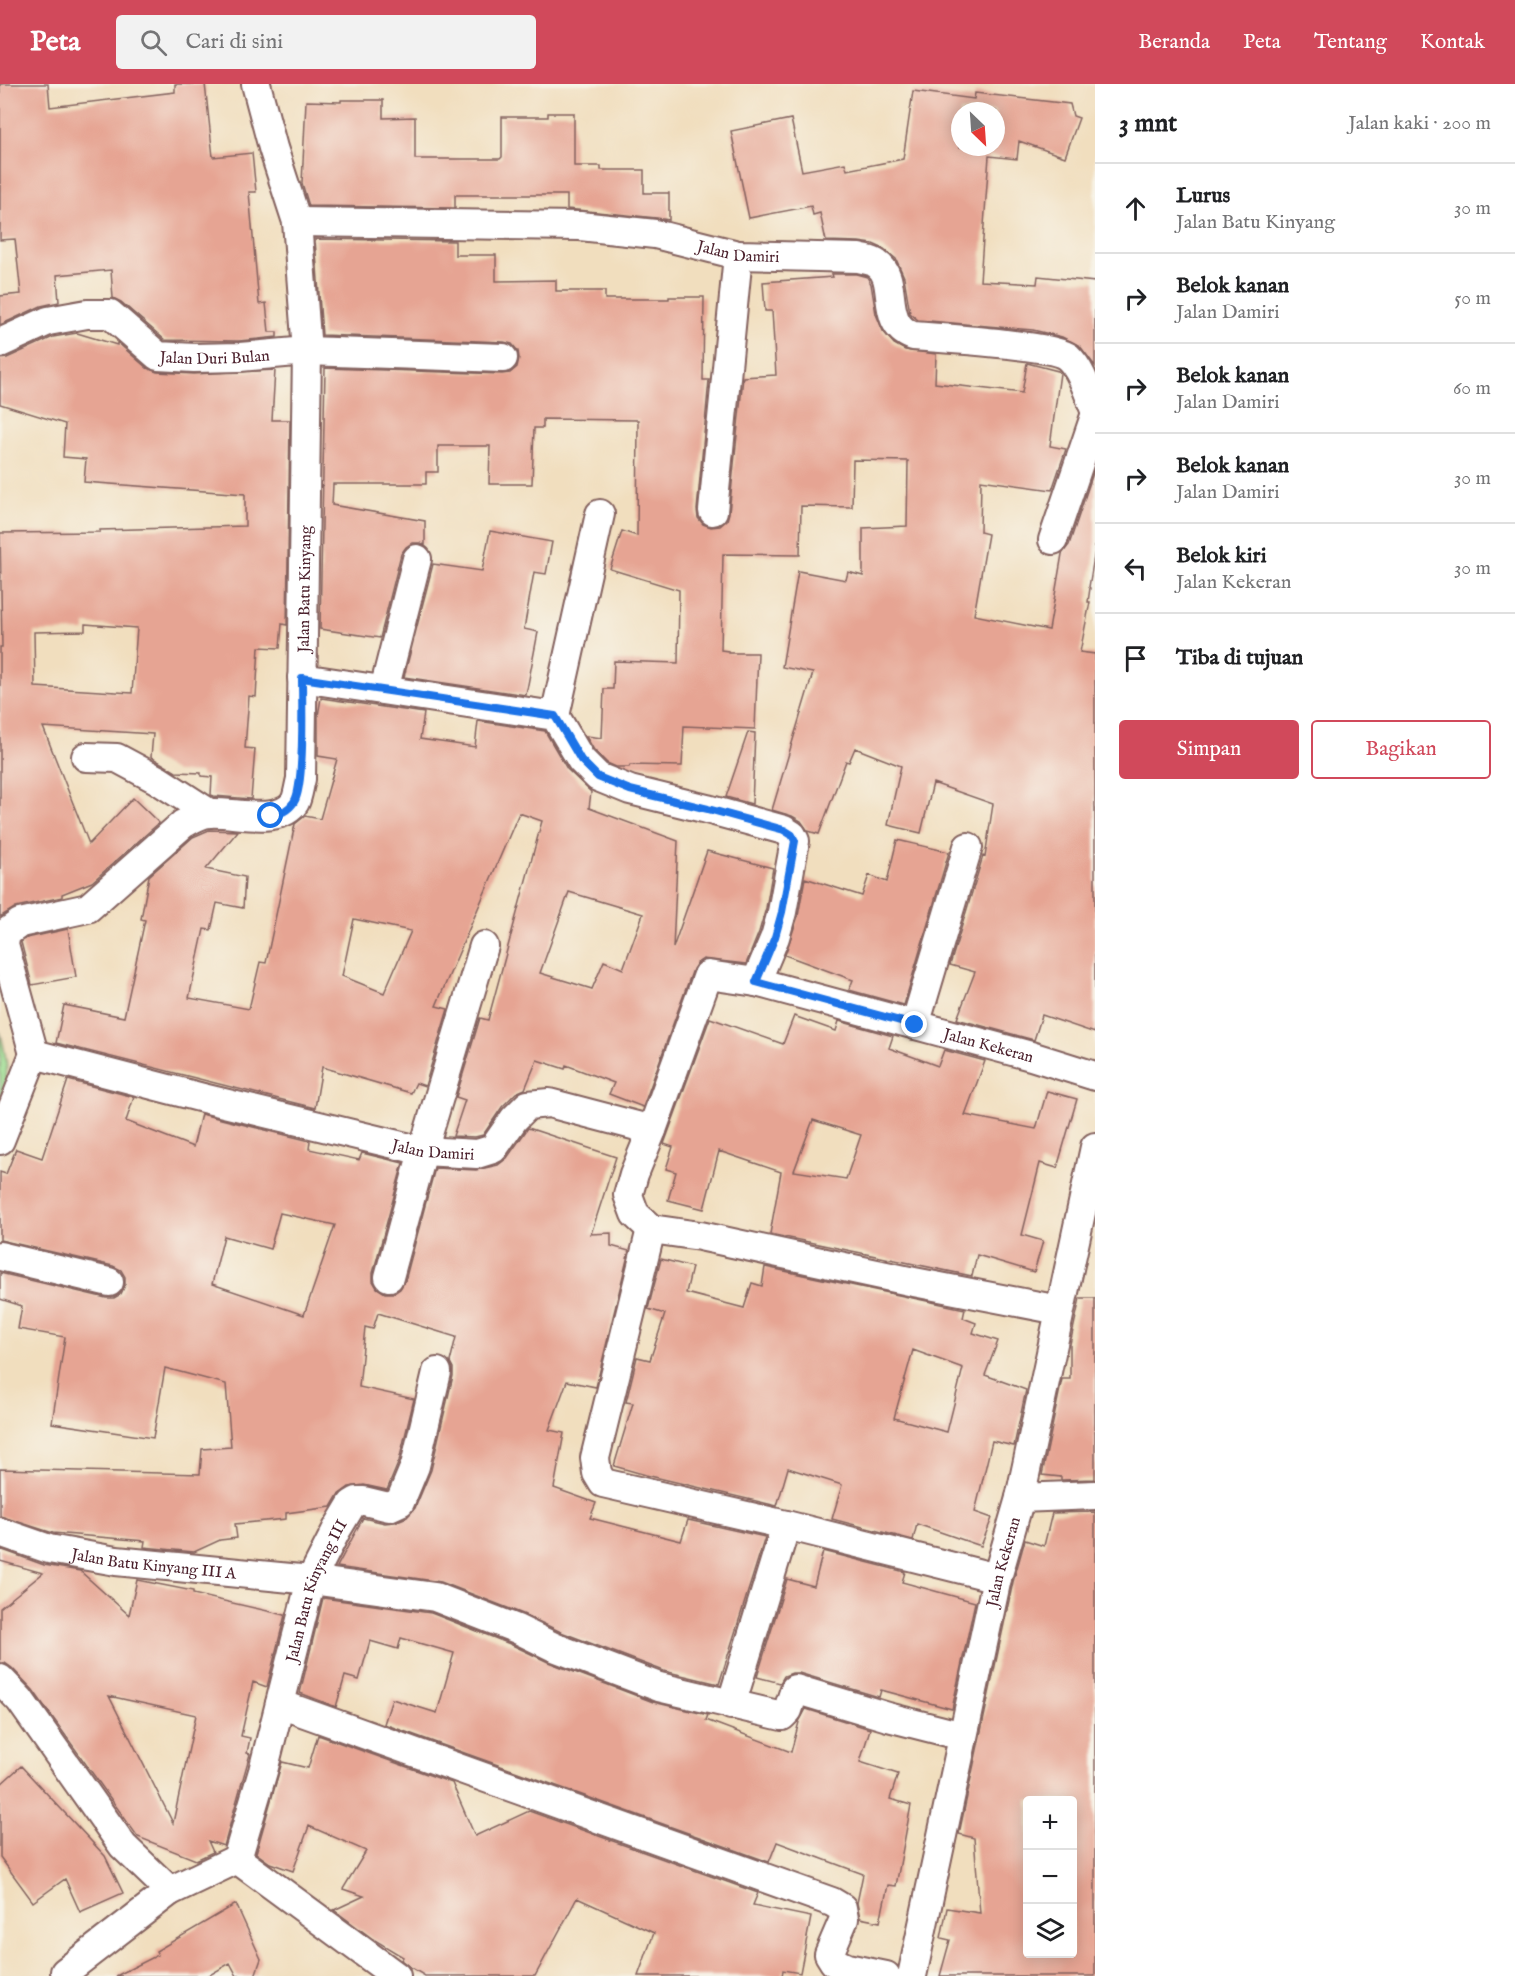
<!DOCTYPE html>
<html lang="id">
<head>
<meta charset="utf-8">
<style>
	:root { --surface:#fff; --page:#f2f2f2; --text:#202124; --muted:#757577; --line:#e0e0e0; --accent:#d1495b }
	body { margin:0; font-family:"IM FELL English",serif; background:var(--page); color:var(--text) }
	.controls { position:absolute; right:18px; bottom:18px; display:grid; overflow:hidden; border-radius:6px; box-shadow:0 3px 15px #0003 }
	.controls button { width:54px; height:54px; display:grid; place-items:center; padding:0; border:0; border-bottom:2px solid var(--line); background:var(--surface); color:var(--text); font:30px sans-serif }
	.compass { position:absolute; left:951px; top:18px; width:54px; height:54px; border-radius:50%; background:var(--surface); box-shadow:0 3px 15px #0003; rotate:155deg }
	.stop { position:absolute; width:18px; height:18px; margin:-14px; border:4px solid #1a73e8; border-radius:50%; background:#fff }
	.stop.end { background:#1a73e8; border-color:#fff; box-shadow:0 2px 6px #0008 }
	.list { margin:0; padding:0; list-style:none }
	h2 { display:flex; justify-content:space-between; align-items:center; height:78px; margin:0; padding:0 24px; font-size:26px }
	h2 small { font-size:20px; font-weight:400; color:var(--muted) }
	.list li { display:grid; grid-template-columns:39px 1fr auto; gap:18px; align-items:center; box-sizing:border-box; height:90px; padding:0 24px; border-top:2px solid var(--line) }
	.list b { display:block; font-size:22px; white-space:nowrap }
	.list p { margin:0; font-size:20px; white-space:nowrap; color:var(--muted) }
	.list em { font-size:20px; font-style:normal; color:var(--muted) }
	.actions { display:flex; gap:12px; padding:18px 24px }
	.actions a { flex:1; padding:14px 0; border:2px solid var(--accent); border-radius:6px; text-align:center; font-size:21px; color:var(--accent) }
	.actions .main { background:var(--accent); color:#fff }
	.icon { flex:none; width:33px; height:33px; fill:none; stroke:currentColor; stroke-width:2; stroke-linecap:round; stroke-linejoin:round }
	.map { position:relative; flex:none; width:1095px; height:1892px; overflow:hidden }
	header { display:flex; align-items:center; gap:36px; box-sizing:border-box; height:84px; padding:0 30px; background:var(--accent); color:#fff }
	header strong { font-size:28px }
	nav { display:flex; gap:33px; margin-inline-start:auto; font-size:21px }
	.search { width:420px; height:54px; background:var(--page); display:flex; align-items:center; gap:15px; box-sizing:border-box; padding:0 21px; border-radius:6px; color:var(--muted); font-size:22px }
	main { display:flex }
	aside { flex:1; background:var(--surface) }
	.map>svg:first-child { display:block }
</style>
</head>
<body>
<header>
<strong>Peta</strong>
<div class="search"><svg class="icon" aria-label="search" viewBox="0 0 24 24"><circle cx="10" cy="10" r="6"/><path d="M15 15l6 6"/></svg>Cari di sini</div>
<nav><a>Beranda</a><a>Peta</a><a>Tentang</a><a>Kontak</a></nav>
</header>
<main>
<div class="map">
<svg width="1095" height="1892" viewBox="0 0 1095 1892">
	<rect width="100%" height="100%" fill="#f7f3e8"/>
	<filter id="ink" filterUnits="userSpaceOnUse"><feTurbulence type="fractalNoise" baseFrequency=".0167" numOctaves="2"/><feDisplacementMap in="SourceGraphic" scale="12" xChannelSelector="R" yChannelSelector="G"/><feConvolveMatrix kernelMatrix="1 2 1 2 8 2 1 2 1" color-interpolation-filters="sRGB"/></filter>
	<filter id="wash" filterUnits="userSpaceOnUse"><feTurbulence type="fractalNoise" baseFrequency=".008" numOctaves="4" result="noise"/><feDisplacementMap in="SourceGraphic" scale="24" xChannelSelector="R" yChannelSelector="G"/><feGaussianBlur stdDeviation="1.35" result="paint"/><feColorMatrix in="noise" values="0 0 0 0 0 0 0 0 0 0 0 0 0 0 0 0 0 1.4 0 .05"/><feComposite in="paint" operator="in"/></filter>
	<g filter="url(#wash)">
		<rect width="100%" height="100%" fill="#f1debe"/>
		<path fill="#9ede93" stroke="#747e5f" stroke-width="1.5" d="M 0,947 C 7,977 11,987 0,1017 Z"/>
		<g id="blocks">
			<path fill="#e6a493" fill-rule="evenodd" d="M 0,0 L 48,0 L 50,23 L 175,8 L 175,0 L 205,0 L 213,73 L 252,69 L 256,108 L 249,108 L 259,220 L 266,219 L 269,248 L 277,248 L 277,253 L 239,257 L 165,256 L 121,218 L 113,214 L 111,186 L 57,191 L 59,218 L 41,222 L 0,241 L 0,212 L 21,210 L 15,155 L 0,156 Z
				M 913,7 L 974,15 L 975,9 L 1070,20 L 1073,32 L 1079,34 L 1065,73 L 1019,57 L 1017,75 L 989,72 L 980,197 L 1037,200 L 1038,192 L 1095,198 L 1095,282 L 1080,262 L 1062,253 L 1033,246 L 918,236 L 910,229 L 904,193 L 896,175 L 884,165 L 873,160 L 859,158 L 826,157 L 820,129 L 813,131 L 811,122 L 749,134 L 731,47 L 791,35 L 802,87 L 845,79 L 847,86 L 903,75 ZM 960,27 L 996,27 L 996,63 L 960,63 Z
				M 341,16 L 383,16 L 383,34 L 415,33 L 415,75 L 500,75 L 502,73 L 502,33 L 548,33 L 548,29 L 574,29 L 574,82 L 601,82 L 601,86 L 644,86 L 644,109 L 669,109 L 669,136 L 657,134 L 567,125 L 567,111 L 455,111 L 455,124 L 309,122 L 302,99 L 306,17 L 341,18 Z
				M 315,155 L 455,157 L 455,171 L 496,171 L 496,197 L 556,196 L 556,207 L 605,207 L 605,215 L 669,215 L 669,213 L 704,213 L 703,296 L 709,296 L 697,426 L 698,434 L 703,440 L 711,443 L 720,442 L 727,436 L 729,429 L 743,293 L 776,291 L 772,227 L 765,227 L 763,198 L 833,193 L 832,190 L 856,190 L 867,193 L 871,200 L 876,230 L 883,247 L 894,260 L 905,266 L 936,270 L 935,299 L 1022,309 L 1027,279 L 1058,287 L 1060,289 L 1050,362 L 1066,365 L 1052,406 L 981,396 L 980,448 L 988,450 L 974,531 L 1049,546 L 1062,470 L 1069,461 L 1095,383 L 1095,467 L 1089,503 L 1090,504 L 1088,518 L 1090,518 L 1080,568 L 1095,570 L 1095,949 L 1042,931 L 1034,956 L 957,935 L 975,888 L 950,881 L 983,772 L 985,773 L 993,720 L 933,699 L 921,749 L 888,741 L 901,682 L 855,664 L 849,678 L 846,677 L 819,750 L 808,747 L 801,737 L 792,732 L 772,726 L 813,589 L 782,583 L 798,487 L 846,496 L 848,488 L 863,492 L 863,444 L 907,442 L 908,377 L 853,376 L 852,423 L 801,422 L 800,471 L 723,470 L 721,566 L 728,567 L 728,569 L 758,569 L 755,645 L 684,642 L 682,682 L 630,681 L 629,683 L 616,683 L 607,679 L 594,666 L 586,652 L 602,654 L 604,605 L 613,605 L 614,577 L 678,579 L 679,506 L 610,485 L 622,447 L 637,452 L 638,336 L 543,335 L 543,344 L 534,344 L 532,400 L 489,400 L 490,362 L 438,362 L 438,388 L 426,388 L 426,400 L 333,400 L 332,421 L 425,437 L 425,461 L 420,459 L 412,459 L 406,463 L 401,470 L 380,554 L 320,545 L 325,284 L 502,290 L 510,289 L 517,283 L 519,274 L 518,267 L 512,260 L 504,258 L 322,251 Z
				M 77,249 L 117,261 L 117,258 L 147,284 L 157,288 L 194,290 L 275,286 L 272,336 L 290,336 L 287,541 L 282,540 L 280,564 L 259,563 L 256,613 L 249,612 L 245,664 L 255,665 L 251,715 L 214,712 L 211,711 L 212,693 L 201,692 L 201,689 L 176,688 L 151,673 L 153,650 L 43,643 L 89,760 L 133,714 L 159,739 L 92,798 L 62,810 L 62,813 L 16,823 L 0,833 L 0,563 L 2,563 L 0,449 L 100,448 L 100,446 L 245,442 L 245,410 L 84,398 L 86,375 L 63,373 L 65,340 L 0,320 L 0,275 L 7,274 L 53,253 ZM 85,540 L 137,544 L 132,609 L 35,603 L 34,548 L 85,547 Z
				M 490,447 L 552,458 L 546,490 L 534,488 L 524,545 L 538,548 L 526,611 L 404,593 L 433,480 L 482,487 Z
				M 321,614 L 424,629 L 420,655 L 475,663 L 478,637 L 545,647 L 567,685 L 591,708 L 589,724 L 678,757 L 673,864 L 707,767 L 773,784 L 766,824 L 759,848 L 746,880 L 703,875 L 697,879 L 693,885 L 643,1023 L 609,1010 L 614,999 L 566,981 L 565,985 L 537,976 L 525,1005 L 516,1009 L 502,1023 L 483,1051 L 475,1053 L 453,1052 L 465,1016 L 456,1013 L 480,934 L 488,936 L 542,737 L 519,729 L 436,922 L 448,925 L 425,1002 L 416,999 L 411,1009 L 322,983 L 315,1024 L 56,959 L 64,921 L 124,933 L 145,836 L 141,835 L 149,792 L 193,753 L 209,746 L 238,747 L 206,785 L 245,793 L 243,824 L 217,819 L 211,846 L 204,845 L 189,914 L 249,925 L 260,878 L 266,879 L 295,740 L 305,732 L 320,735 L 337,675 L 318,672 L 318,632 ZM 569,808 L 643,830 L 623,885 L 604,877 L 592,905 L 540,889 ZM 354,835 L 411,847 L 384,909 L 342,892 Z
				M 748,648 L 755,649 L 752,720 L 726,713 Z
				M 897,756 L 949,768 L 904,921 L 849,906 L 853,896 L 785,871 L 798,832 L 805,794 L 862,812 L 869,791 L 887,798 Z
				M 68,845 L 76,893 L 32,901 L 21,858 L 27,854 Z
				M 794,932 L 836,947 L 839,937 L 893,952 L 889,964 L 938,982 L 944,966 L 985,977 L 965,1031 L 1036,1045 L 1047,1007 L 1077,1015 L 1057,1084 L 1040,1079 L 1022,1151 L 1043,1157 L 1034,1188 L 977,1171 L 972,1192 L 770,1150 L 781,1088 L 719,1067 L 704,1125 L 668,1116 L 676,1088 L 666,1085 L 673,1063 L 664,1060 L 710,934 L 783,960 ZM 813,1036 L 861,1051 L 846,1095 L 794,1087 Z
				M 68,996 L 134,1013 L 126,1037 L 193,1063 L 201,1030 L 310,1057 L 309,1065 L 359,1076 L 362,1069 L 403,1079 L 373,1189 L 373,1197 L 377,1204 L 385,1209 L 394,1209 L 400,1205 L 405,1197 L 435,1084 L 476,1086 L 498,1081 L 507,1074 L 528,1044 L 616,1073 L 591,1150 L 611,1149 L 611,1162 L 629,1167 L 596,1303 L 567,1297 L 549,1346 L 564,1349 L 554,1404 L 596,1419 L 590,1434 L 681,1457 L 688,1436 L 765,1453 L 719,1600 L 664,1587 L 561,1548 L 523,1530 L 441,1498 L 337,1483 L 363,1434 L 385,1439 L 395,1438 L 407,1433 L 415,1424 L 431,1386 L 453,1292 L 453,1284 L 450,1278 L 456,1253 L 378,1229 L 373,1245 L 365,1243 L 359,1303 L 414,1315 L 399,1377 L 387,1406 L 364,1401 L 349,1403 L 338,1411 L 331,1423 L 286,1429 L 286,1435 L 235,1440 L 237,1454 L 220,1456 L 194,1468 L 144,1463 L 145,1457 L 53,1449 L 0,1432 L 0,1385 L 200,1390 L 202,1365 L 231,1363 L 226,1300 L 165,1284 L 153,1354 L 52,1339 L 65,1253 L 18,1245 L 22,1222 L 0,1215 L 0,1189 L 106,1214 L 114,1214 L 121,1210 L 125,1201 L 125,1193 L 121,1186 L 113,1182 L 0,1156 L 0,1088 L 6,1090 L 16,1065 L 42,1074 ZM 280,1129 L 335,1141 L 304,1231 L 212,1200 L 224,1152 L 270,1165 Z
				M 661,1175 L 692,1183 L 686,1209 L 744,1224 L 752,1199 L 762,1202 L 765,1183 L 965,1225 L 963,1234 L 976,1239 L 973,1249 L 998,1257 L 985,1291 L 1026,1306 L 1014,1362 L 992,1357 L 975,1428 L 992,1434 L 981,1462 L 917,1440 L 913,1456 L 832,1435 L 842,1401 L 788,1384 L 777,1422 L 646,1391 L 614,1382 L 633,1319 L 626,1318 L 637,1273 L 650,1276 L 665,1230 L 648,1225 ZM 913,1266 L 963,1284 L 947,1348 L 894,1334 Z
				M 1080,1214 L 1095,1214 L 1095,1395 L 1061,1396 L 1061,1393 L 1042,1391 L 1062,1295 L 1070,1295 L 1070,1260 Z
				M 1095,1428 L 1095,1892 L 940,1892 L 950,1856 L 941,1854 L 947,1824 L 980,1829 L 974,1754 L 959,1750 L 1013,1498 L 1025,1456 L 1044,1462 L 1052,1429 ZM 1028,1716 L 1072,1716 L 1072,1869 L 1028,1869 Z
				M 0,1465 L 44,1481 L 80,1487 L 129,1531 L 137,1496 L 193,1507 L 193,1510 L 285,1531 L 267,1603 L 253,1598 L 241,1652 L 250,1654 L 247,1669 L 250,1670 L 224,1762 L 208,1757 L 213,1768 L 196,1776 L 138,1753 L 33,1606 L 12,1584 L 5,1579 L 0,1579 L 0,1524 L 43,1489 L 0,1477 ZM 109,1612 L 196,1631 L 173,1739 Z
				M 823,1467 L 905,1488 L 902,1498 L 975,1518 L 952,1625 L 881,1606 L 879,1613 L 799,1589 L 792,1589 L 784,1592 L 780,1599 L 757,1593 L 787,1495 L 814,1502 Z
				M 323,1514 L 431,1529 L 510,1560 L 548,1578 L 653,1618 L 708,1631 L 706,1636 L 791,1668 L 799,1638 L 806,1625 L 870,1645 L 860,1678 L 898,1690 L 890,1715 L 911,1721 L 896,1802 L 888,1801 L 880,1838 L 860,1834 L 857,1819 L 863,1790 L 777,1758 L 769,1778 L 384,1640 L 392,1615 L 437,1629 L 454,1569 L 401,1554 L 398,1565 L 370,1557 L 359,1596 L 345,1592 L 336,1623 L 300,1609 Z
				M 318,1651 L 452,1699 L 475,1752 L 529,1727 L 758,1809 L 753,1821 L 811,1833 L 800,1889 L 783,1886 L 782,1892 L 638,1892 L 654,1849 L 577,1814 L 535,1892 L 425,1892 L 410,1883 L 401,1876 L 403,1873 L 373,1855 L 334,1826 L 364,1812 L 343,1805 L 366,1767 L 309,1742 L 293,1787 L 270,1779 L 256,1769 L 282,1678 L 308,1684 Z
				M 21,1682 L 105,1772 L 123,1809 L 80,1828 L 65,1795 L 33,1818 L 0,1773 L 0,1701 Z
				M 236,1820 L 261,1875 L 255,1892 L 237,1892 L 230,1879 L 208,1892 L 116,1892 L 158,1871 L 156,1867 Z"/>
		</g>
	</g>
	<g filter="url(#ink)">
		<use href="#blocks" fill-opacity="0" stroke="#84625e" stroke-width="1.5"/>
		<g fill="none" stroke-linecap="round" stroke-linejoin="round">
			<g stroke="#84625e" stroke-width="32">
				<g id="street">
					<path id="s1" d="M 297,138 L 580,142 L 655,150 L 738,171 L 859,174 C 865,176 872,176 877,180 C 900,195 878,239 913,252 C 939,254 1054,261 1068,273 C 1082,286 1088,309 1095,326"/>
					<path id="s2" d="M 0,259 L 48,237 L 87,230 L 110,230 L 158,272 L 194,274 L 240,273 L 307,267 L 503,274"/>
					<path d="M 713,427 L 738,171"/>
					<path d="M 1053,456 L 1095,332"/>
					<path d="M 302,594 L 555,632 L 581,676 L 598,693 L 630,706 L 707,725 L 784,746 L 792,751 L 795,757 L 782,828 L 775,853 L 756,898"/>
					<path d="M 384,606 L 417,475"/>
					<path d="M 555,632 L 600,430"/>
					<path d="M 86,673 L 117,674 L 158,696 L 209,729"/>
					<path d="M 915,941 L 968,763"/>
					<path id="s3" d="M 34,970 L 203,1014 L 423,1067 L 477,1070 L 493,1065 L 514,1035 L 528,1021 L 549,1019 L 652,1046"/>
					<path id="s4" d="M 0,1056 L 34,970 L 4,861 L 6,849 L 20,839 L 88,824 L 183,740 C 192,735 199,730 209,729 C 234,727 280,742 295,718 C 298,712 299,702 301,695 L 307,267 L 297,138 L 273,64 L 256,0"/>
					<path d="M 651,1145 L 595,1374 L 597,1389 L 603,1399 L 786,1441 L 997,1494"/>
					<path d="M 0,1172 L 109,1198"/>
					<path d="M 389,1193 L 423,1067 L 484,862"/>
					<path id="s5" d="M 1059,1226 L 914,1198 L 700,1152 L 651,1145 L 635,1130 L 628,1111 L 634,1090 L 652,1046 L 708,891 L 756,898 L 1031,972 L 1095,992"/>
					<path d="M 1020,1414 L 1095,1411"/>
					<path id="s6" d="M 0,1448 L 49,1465 L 116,1477 L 311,1496 L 435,1513 L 517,1545 L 554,1563 L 659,1603 L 782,1632 L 788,1626 L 795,1605 L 888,1633 L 963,1652"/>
					<path d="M 0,1595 L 20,1616 L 123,1762 L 170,1807 L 237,1775 L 396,1892"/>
					<path d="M 280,1620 L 832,1818 L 842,1824 L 844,1835 L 829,1870 L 834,1878 L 847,1884 L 886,1892"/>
					<path d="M 731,1621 L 786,1441"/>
					<path id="s7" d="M 237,1775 L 263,1687 L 311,1496 L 337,1445 L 352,1420 L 357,1417 L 364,1417 L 389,1423 L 400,1418 L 415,1382 L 437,1288"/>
					<path d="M 65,1888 L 170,1807"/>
					<path id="s8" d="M 912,1892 L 997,1494 L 1020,1414 L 1095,1063"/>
				</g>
			</g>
			<use href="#street" stroke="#fff" stroke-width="28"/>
		</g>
	</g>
	<g fill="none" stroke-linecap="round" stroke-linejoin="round" filter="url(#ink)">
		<path stroke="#1a73e8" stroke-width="8" d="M 271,732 C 281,729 288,727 294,718 C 305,702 302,618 302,594 L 555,632 L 581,676 L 598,693 L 630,706 L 708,725 L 784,746 L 792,751 L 795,757 L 782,828 L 775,853 L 756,898 L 915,941"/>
	</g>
	<g text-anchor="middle" stroke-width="6" stroke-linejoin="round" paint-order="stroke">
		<g font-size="16" fill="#4a1f2b" stroke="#f7f3e8">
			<text dy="6" stroke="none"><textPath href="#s1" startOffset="444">Jalan Damiri</textPath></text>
			<text dy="6" stroke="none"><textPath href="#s2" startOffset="236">Jalan Duri Bulan</textPath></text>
			<text dy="6" stroke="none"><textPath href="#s4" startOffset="764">Jalan Batu Kinyang</textPath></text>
			<text dy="6" stroke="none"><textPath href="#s5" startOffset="982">Jalan Kekeran</textPath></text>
			<text dy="6" stroke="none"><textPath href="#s3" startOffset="411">Jalan Damiri</textPath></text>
			<text dy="6" stroke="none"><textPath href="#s8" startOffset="424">Jalan Kekeran</textPath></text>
			<text dy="6" stroke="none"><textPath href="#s6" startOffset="158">Jalan Batu Kinyang III A</textPath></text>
			<text dy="6" stroke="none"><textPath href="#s7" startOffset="280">Jalan Batu Kinyang III</textPath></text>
		</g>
	</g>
</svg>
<div class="controls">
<button>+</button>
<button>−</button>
<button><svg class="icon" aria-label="layers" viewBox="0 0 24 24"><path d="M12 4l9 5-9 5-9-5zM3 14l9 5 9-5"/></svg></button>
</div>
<svg class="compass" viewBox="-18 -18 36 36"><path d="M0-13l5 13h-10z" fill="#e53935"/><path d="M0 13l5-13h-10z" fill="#757577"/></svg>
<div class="stop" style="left:271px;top:732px"></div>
<div class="stop end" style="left:915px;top:941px"></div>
</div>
<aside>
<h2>3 mnt<small>Jalan kaki · 200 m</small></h2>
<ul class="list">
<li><svg class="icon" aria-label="ahead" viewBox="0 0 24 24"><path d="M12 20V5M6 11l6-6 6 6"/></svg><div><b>Lurus</b><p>Jalan Batu Kinyang</p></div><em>30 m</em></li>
<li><svg class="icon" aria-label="right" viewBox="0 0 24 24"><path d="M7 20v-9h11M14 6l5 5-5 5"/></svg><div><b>Belok kanan</b><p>Jalan Damiri</p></div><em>50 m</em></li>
<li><svg class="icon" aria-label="right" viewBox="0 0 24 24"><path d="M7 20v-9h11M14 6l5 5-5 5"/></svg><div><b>Belok kanan</b><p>Jalan Damiri</p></div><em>60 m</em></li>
<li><svg class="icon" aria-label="right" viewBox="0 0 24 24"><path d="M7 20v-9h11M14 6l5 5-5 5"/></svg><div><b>Belok kanan</b><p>Jalan Damiri</p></div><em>30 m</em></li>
<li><svg class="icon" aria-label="left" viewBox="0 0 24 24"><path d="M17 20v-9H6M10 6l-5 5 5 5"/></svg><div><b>Belok kiri</b><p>Jalan Kekeran</p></div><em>30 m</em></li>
<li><svg class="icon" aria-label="arrive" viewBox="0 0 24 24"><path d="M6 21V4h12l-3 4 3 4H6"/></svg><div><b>Tiba di tujuan</b></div></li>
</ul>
<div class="actions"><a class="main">Simpan</a><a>Bagikan</a></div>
</aside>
</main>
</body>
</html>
